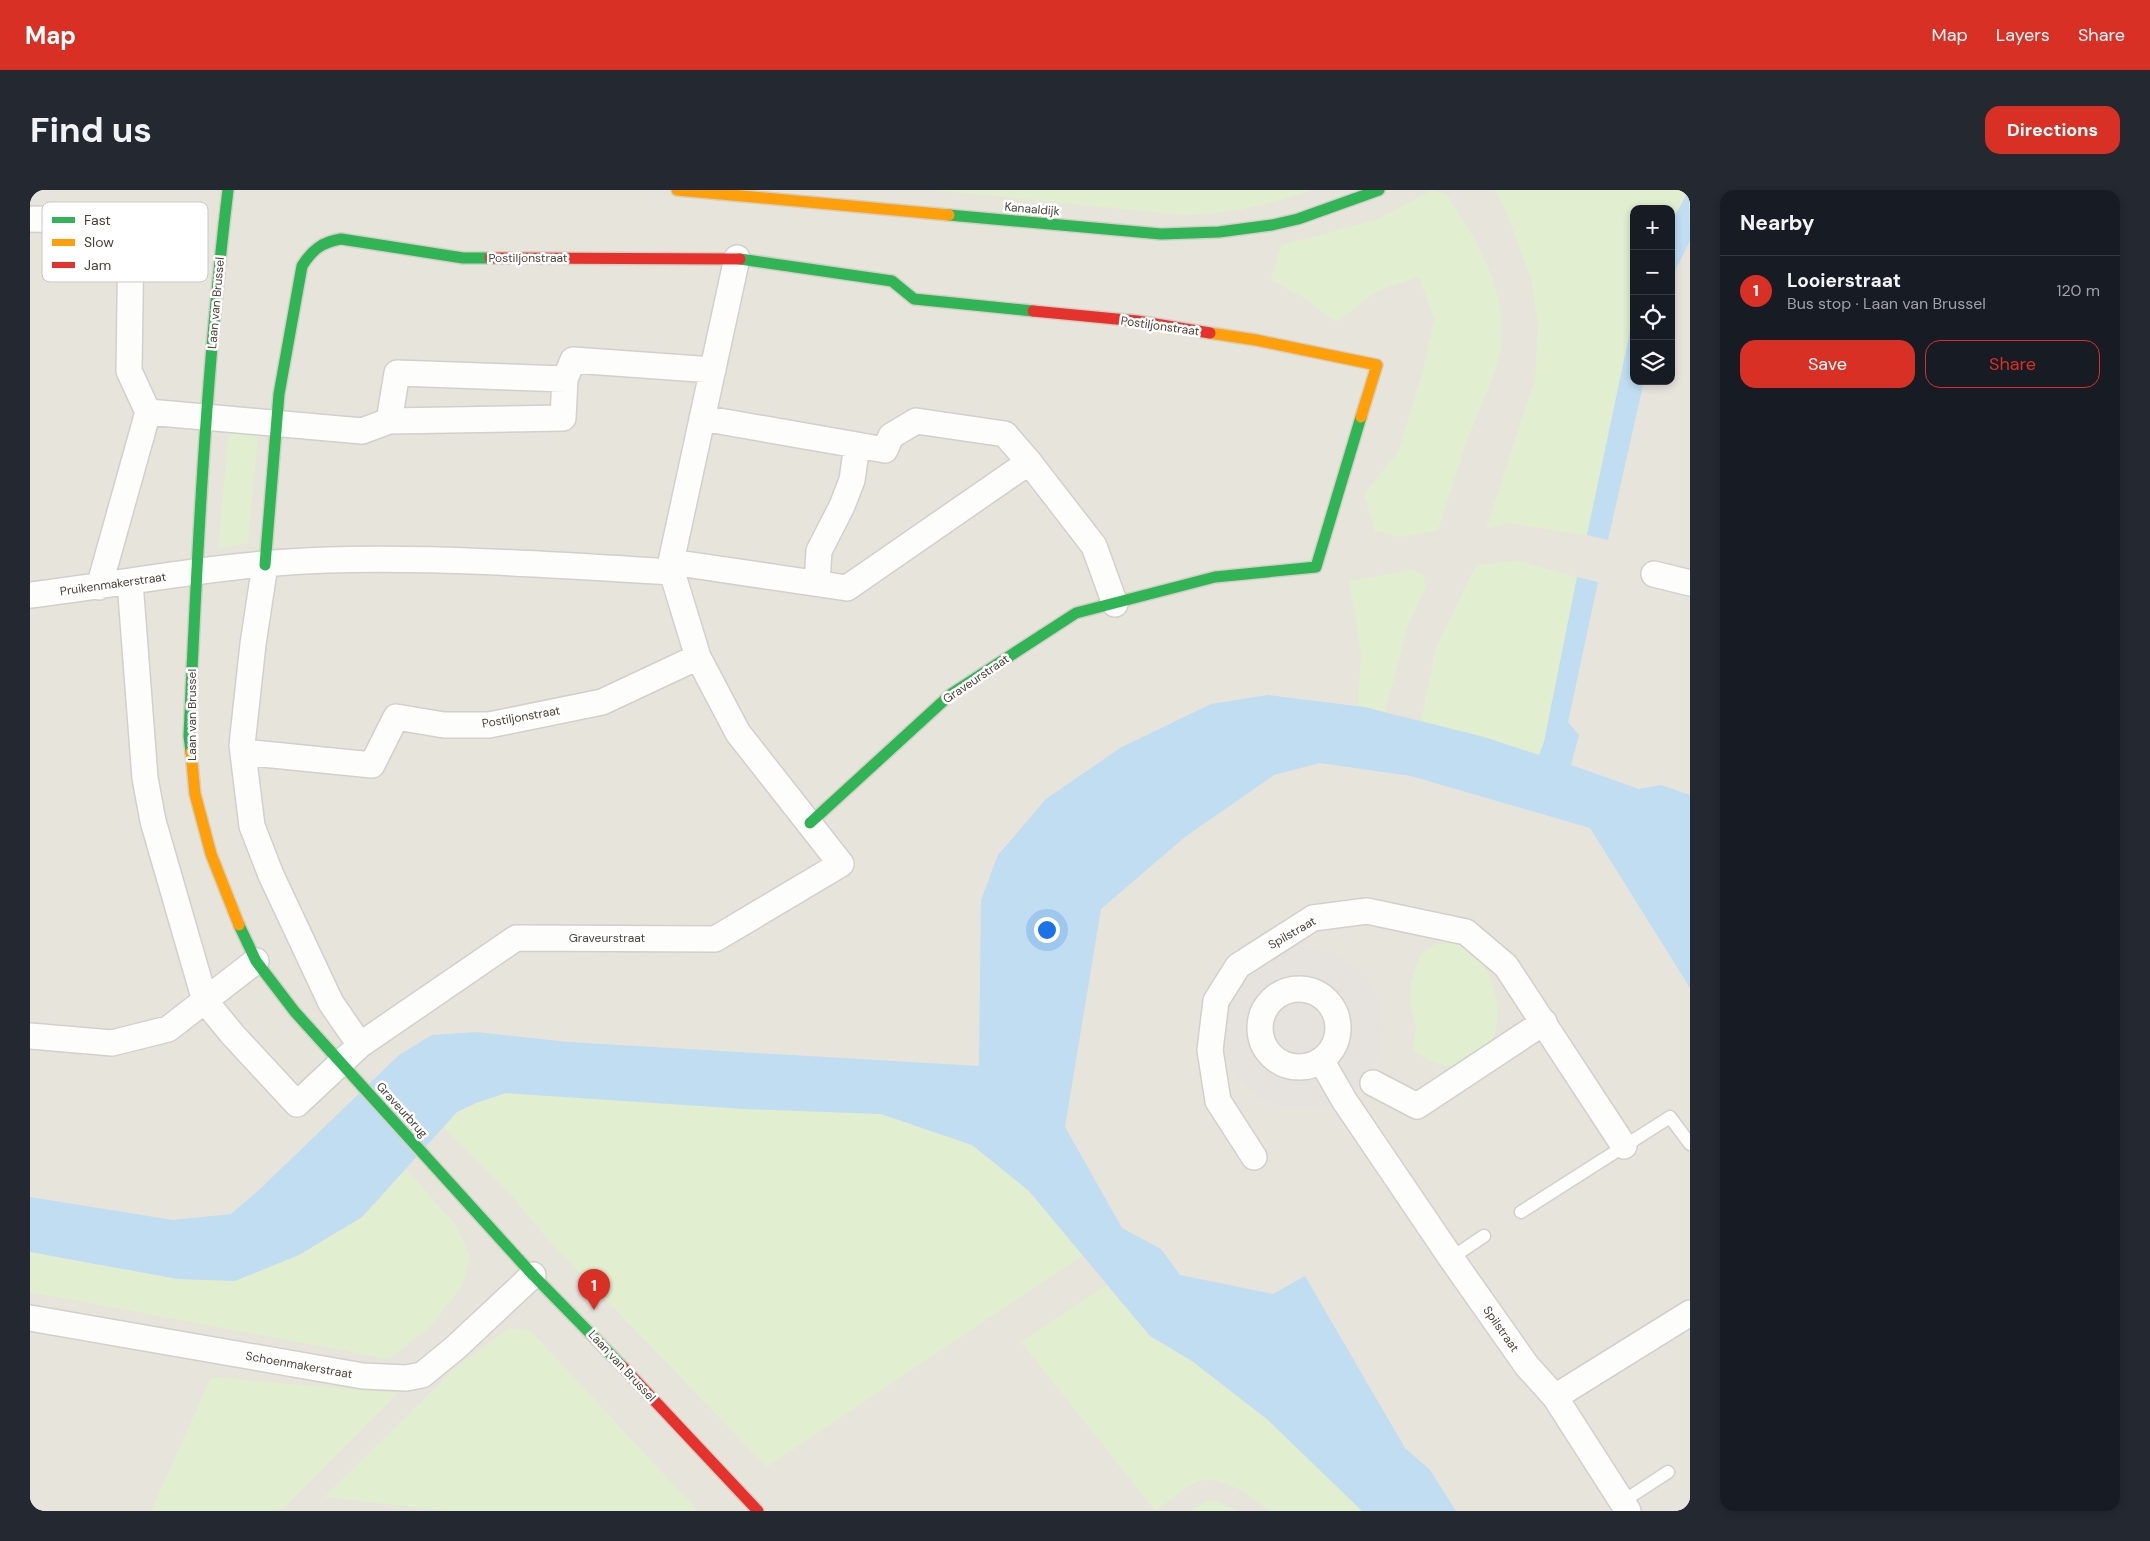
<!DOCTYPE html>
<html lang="en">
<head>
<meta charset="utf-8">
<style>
	:root { --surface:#171b24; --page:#242831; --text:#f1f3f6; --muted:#9ea1a6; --line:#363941; --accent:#d93025 }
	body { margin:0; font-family:"DM Sans",sans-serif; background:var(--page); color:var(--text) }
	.controls { position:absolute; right:15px; top:15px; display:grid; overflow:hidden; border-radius:10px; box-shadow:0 2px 8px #0003 }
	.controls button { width:45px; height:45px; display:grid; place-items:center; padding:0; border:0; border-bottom:1px solid var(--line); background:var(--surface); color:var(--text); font:25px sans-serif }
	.you { position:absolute; left:1016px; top:739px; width:18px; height:18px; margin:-12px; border:4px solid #fff; border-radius:50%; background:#1a73e8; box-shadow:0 0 0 8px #1a73e833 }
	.badge { display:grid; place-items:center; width:32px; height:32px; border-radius:50%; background:var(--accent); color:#fff; font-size:16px; font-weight:700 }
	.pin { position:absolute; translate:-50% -41px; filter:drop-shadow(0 1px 2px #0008) }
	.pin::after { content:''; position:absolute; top:26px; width:18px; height:15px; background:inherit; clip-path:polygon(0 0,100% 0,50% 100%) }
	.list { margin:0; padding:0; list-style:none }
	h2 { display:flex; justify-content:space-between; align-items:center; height:65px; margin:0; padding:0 20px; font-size:21px }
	h2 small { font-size:16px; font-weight:400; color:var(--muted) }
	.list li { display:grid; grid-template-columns:32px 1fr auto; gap:15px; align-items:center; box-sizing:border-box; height:70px; padding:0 20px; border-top:1px solid var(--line) }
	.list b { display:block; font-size:19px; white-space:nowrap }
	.list p { margin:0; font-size:16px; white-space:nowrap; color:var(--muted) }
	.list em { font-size:16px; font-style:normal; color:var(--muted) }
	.actions { display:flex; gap:10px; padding:15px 20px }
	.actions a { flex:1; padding:11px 0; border:1px solid var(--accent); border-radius:15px; text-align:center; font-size:18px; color:var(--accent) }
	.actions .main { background:var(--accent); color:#fff }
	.icon { flex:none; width:28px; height:28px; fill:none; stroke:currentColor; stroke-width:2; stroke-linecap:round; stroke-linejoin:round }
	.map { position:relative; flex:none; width:1660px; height:1321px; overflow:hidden; border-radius:15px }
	header { display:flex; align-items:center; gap:30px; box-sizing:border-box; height:70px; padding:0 25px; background:var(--accent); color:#fff }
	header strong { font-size:24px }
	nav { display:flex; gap:28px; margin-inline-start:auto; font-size:18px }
	.intro { display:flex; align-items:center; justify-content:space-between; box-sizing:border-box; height:120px; padding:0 30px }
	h1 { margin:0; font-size:35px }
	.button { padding:12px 22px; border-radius:15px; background:var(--accent); color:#fff; font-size:18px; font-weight:700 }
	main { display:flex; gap:30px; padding:0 30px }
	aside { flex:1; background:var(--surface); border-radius:15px; box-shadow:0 2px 8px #0003 }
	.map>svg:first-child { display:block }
</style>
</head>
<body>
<header>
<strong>Map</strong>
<nav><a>Map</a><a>Layers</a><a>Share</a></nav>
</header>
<div class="intro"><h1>Find us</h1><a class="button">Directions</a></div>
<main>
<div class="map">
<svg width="1660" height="1321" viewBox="0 0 1660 1321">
	<rect width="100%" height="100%" fill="#f4f2ee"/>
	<path fill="#e7e4dc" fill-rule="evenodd" d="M 0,0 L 1660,0 L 1660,1321 L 0,1321 ZM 1604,19 L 1641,19 L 1641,191 L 1604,191 Z"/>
	<path fill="#e1eecf" d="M 902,0 L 1282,0 C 1237,15 1201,24 1153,25 Z
		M 1402,0 L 1417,5 L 1446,51 L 1462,86 L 1472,124 L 1471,160 L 1463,187 L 1438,248 L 1408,340 L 1370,347 L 1345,341 L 1334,304 L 1368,262 L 1392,184 L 1404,130 L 1389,87 L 1349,100 L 1306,132 L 1271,106 L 1241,90 L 1251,55 L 1346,30 Z
		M 1465,0 L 1659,0 L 1641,33 L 1641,19 L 1604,19 L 1604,123 L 1557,345 L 1478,333 L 1456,339 L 1505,188 L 1508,136 L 1501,89 L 1476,21 Z
		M 199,238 L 223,241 L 228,245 L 218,353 L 188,358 Z
		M 1486,371 L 1547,387 L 1514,552 L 1509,566 L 1454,547 L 1391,531 L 1406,457 L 1446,375 Z
		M 1382,380 L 1393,385 L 1396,397 L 1378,436 L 1355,522 L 1328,516 L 1331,465 L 1319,391 Z
		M 1427,752 C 1433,757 1443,761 1448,768 C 1471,795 1480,855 1440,870 C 1433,873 1422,877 1414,876 C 1405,875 1392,865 1383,861 L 1386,838 L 1381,817 L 1381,792 L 1389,767 L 1405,754 Z
		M 476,903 L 716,919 L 851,924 L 942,955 L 999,1001 L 1053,1065 L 737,1277 L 517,1049 L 480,1004 L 413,937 L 427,922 L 446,913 Z
		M 376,979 L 426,1035 L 440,1066 L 432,1096 L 401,1136 L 359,1169 L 0,1102 L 0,1062 L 148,1089 L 269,1065 L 332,1027 Z
		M 1076,1095 L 1120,1146 L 1162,1171 L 1238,1230 L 1332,1321 L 1239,1321 L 1213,1301 L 1186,1290 L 1173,1290 L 1159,1296 L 1125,1321 L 991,1152 Z
		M 479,1138 L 501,1141 L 668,1321 L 417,1321 L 294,1307 L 424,1179 Z
		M 181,1187 L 368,1203 L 254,1318 L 244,1321 L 121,1321 Z
		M 1178,1310 L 1190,1312 L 1207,1321 L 1160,1321 Z"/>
	<path fill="#e6e3df" d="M1190 838a81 81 0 1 1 162 0a81 81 0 1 1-162 0Z"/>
	<path fill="#c0ddf1" d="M 1659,0 L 1660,51 L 1641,89 L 1641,33 Z
		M 1604,123 L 1604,191 L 1614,191 L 1578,350 L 1557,345 Z
		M 1547,387 L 1568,392 L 1538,532 L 1549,545 L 1541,575 L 1609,599 L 1631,595 L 1660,605 L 1660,798 L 1560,638 L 1381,586 L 1290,573 L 1244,585 L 1155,647 L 1071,719 L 1035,937 L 1092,1038 L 1131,1059 L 1150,1085 L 1243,1104 L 1275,1086 L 1375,1258 L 1400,1280 L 1426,1321 L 1332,1321 L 1238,1230 L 1162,1171 L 1120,1146 L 999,1001 L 942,955 L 851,924 L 716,919 L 476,903 L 446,913 L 427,922 L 332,1027 L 269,1065 L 205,1091 L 148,1089 L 0,1062 L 0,1007 L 143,1030 L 201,1024 L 230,999 L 369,865 L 402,845 L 446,842 L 538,852 L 949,876 L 951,710 L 968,665 L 1016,609 L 1090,558 L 1181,514 L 1238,505 L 1334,517 L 1454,547 L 1509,565 L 1514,552 Z"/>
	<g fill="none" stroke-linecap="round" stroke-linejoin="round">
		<g stroke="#d2d0cb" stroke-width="15">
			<path id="lane" d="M 1491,1022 L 1640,927 L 1660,954
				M 1421,1068 L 1454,1046
				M 1592,1312 L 1638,1282"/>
		</g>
		<g stroke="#d2d0cb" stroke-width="28">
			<path id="street" d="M 0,29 L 84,31 L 101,44 L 99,181 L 118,222 L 69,397
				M 118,222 L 332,241 L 359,231 L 533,228 L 535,189 L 543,170 L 683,180
				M 359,231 L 367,183 L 535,189
				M 999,272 L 1064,356 L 1085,414
				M 641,372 L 817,398 L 999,272 L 975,244 L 886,231 L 861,246 L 855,260 L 672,228
				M 235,375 L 223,454 L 212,555 L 222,636 L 241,685 L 301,813 L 330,855
				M 1624,384 L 1660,393
				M 100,392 L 115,588 L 123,631 L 175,811 L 203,845 L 267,914 L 330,855 L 486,748 L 685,749 L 811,674 L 708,543 L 668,467 L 642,382
				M 787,392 L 789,361 L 812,316 L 822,290 L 827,255
				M 0,405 C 99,393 198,373 297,370 C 413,367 527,375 642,382 L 641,372 L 707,68
				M 213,562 L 342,575 L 366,527 L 414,535 L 459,535 L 572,512 L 668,467
				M1230 838a39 39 0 1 1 78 0a39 39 0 1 1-78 0Z
				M 0,846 L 82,853 L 138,839 L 226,771
				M 1291,870 L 1314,910 L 1421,1068 L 1497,1176 L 1525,1207 L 1598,1321
				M 1343,893 L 1387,916 L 1514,832
				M 1224,967 L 1188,911 L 1180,860 L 1186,811 L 1208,776 L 1283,728 L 1337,721 L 1436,742 L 1476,776 L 1594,956
				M 0,1128 L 333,1186 L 376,1188 L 392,1185 L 425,1158 L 503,1085
				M 1525,1207 L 1660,1123"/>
		</g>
		<g stroke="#d3cfc5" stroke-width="14">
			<path id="fast" d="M 919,25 L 1131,44 L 1189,42 L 1242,35 L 1268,29 L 1349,0
				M 710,69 L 862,91 L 884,109 L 1003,121
				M 235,375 L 249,204 L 272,76 C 282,60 292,52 311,49 L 433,68 L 460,68
				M 161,562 L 159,546 C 167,364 176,181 198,0
				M 780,633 L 921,504 L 1046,423 L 1185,387 L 1286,377 L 1331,227
				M 209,735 L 226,771 L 265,822 L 503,1085 L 593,1177"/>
		</g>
		<g stroke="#d3cfc5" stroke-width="14">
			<path id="slow" d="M 647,0 L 919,25
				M 1180,143 L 1226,150 L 1347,175 L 1331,227
				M 161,562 L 165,604 L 181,664 L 209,735"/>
		</g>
		<g stroke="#d3cfc5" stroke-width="14">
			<path id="jam" d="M 460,68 L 710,69
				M 1003,121 L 1107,131 L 1180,143
				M 593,1177 L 728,1321"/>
		</g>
		<use href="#lane" stroke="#fdfdfc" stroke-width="12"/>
		<use href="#street" stroke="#fdfdfc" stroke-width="25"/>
		<use href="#fast" stroke="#30b455" stroke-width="11"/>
		<use href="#slow" stroke="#ff9f0a" stroke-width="11"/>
		<use href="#jam" stroke="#e5322d" stroke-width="11"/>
	</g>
	<g text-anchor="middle" stroke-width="5" stroke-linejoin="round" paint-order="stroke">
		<g font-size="12" fill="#4b4439" stroke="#fff">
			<text transform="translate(1002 19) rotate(5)" y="4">Kanaaldijk</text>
			<text x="498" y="72">Postiljonstraat</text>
			<text transform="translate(186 113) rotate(-85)" y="4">Laan van Brussel</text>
			<text transform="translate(1130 136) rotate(8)" y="4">Postiljonstraat</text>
			<text transform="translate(83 394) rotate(-8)" y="4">Pruikenmakerstraat</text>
			<text transform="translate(946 489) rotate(-34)" y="4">Graveurstraat</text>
			<text transform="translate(162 525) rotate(-90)" y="4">Laan van Brussel</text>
			<text transform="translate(491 527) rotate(-10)" y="4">Postiljonstraat</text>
			<text transform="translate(1262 743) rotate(-30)" y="4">Spilstraat</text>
			<text x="577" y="752">Graveurstraat</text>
			<text transform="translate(372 920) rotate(48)" y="4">Graveurbrug</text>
			<text transform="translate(1471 1139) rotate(55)" y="4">Spilstraat</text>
			<text transform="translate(269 1175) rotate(10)" y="4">Schoenmakerstraat</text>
			<text transform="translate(592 1176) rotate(47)" y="4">Laan van Brussel</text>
		</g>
	</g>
	<rect x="12" y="12" width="166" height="80" rx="8" fill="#fff" stroke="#c9c7c4" stroke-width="1"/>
	<rect x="22" y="27" width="23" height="6" fill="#30b455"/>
	<rect x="22" y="49" width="23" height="7" fill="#ff9f0a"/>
	<rect x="22" y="72" width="23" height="6" fill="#e5322d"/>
	<g font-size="14" fill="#4b4439">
		<text x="54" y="35">Fast</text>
		<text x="54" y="57">Slow</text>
		<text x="54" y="80">Jam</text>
	</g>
</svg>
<div class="controls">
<button>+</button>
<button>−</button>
<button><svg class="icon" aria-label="locate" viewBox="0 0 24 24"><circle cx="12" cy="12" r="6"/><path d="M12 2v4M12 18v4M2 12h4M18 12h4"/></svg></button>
<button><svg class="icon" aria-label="layers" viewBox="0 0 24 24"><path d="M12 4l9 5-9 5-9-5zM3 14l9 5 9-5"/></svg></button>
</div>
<div class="you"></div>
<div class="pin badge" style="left:564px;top:1120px">1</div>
</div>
<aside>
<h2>Nearby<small></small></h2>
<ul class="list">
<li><span class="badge">1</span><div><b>Looierstraat</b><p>Bus stop · Laan van Brussel</p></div><em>120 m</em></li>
</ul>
<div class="actions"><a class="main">Save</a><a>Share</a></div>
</aside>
</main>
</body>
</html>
